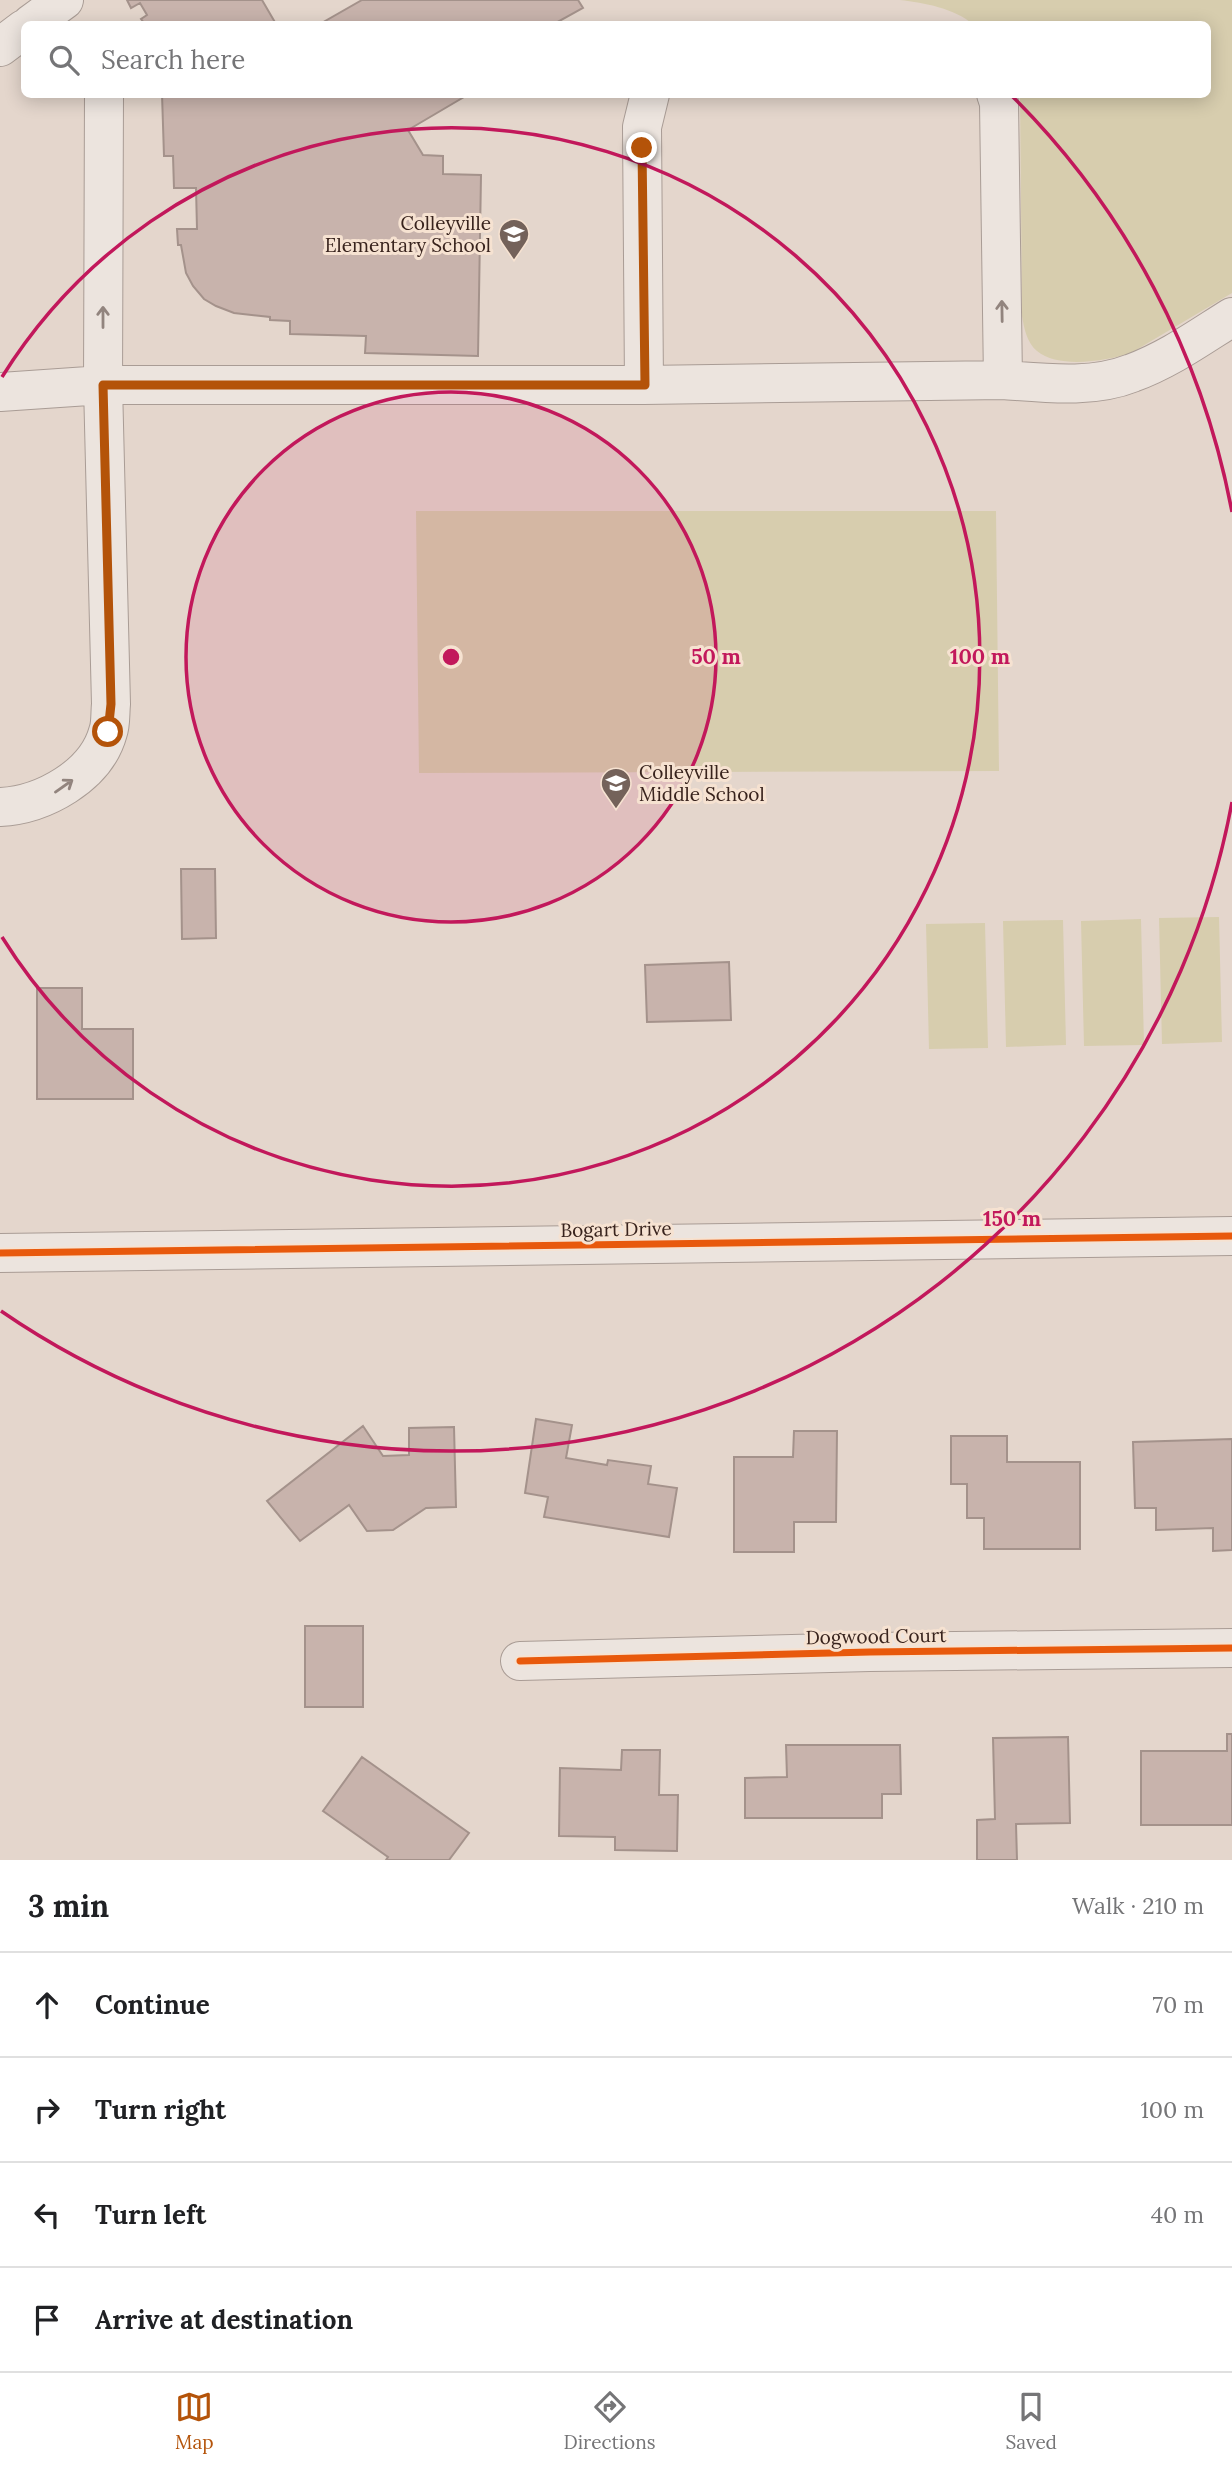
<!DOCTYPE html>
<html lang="en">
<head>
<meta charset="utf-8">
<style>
	:root { --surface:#fff; --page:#f6f6f6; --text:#202124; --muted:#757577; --line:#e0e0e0; --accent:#b45309 }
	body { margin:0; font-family:Lora,serif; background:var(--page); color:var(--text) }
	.stop { position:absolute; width:21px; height:21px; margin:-16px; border:5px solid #b45309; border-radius:50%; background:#fff }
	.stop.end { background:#b45309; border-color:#fff; box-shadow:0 2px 7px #0008 }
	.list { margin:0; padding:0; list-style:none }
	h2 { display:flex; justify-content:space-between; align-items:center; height:91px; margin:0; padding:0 28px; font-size:30px }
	h2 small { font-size:23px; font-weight:400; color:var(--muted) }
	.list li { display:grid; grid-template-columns:46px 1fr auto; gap:21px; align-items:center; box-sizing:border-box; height:105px; padding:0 28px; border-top:2px solid var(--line) }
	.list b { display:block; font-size:26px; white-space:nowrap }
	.list em { font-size:23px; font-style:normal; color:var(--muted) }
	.icon { flex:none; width:38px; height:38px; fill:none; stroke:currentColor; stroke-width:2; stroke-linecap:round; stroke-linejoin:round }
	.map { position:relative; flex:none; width:1232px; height:1860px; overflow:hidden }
	.search { position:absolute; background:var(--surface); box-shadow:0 4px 18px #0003; left:21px; right:21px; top:21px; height:77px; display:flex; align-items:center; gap:18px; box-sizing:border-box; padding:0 24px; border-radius:10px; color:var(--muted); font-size:26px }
	.sheet { height:511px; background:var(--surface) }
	nav { display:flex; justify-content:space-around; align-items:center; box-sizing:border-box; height:98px; border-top:2px solid var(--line); background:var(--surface); font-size:19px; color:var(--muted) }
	nav a { display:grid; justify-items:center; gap:4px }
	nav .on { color:var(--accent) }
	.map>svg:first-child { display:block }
</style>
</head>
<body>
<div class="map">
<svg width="1232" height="1860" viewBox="0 0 1232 1860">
	<rect width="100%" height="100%" fill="#e4d6cc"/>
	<path fill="#d7cdae" d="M 900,0 L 1232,0 L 1232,293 L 1131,353 C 1107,361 1058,369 1037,351 C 1027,343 1024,328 1022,316 L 1020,95 L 1208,94 L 1208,24 L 973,24 C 953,8 925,3 900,0 Z
		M 416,511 L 996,511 L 999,771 L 419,773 Z
		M 1219,917 L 1222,1042 L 1162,1044 L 1159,918 Z
		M 1141,919 L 1144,1045 L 1084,1046 L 1081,921 Z
		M 1063,920 L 1066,1045 L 1006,1047 L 1003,921 Z
		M 985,923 L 988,1048 L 929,1049 L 926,924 Z"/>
	<path fill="#c8b3ac" stroke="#a4928b" stroke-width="2" d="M 127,0 L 262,0 L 276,24 L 145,24 L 141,19 L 147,15 L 140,3 L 131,8 Z
		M 362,0 L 578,0 L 583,8 L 554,24 L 320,24 Z
		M 162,94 L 469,94 L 408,130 L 423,155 L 443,156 L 443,174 L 481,175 L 478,356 L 365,353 L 366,336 L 290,334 L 290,321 L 270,320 L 270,317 L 234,313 L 216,306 L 204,299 L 193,286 L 186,273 L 181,245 L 178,245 L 177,229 L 197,229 L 196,188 L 174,188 L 173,156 L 164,156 Z
		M 181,869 L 215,869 L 216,938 L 182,939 Z
		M 729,962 L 731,1020 L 647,1022 L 645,965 Z
		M 37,988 L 82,988 L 82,1029 L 133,1029 L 133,1099 L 37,1099 Z
		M 536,1419 L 572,1425 L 566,1458 L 607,1465 L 608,1460 L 651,1466 L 648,1484 L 677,1488 L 669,1537 L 544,1517 L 548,1497 L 525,1493 Z
		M 363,1426 L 383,1456 L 409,1455 L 409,1428 L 454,1427 L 456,1507 L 426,1508 L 393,1530 L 367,1531 L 349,1505 L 300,1541 L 267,1501 Z
		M 794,1431 L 837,1431 L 836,1522 L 794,1522 L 794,1552 L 734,1552 L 734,1457 L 793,1457 Z
		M 951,1436 L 1007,1436 L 1007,1462 L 1080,1462 L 1080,1549 L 984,1549 L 984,1518 L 967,1518 L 967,1484 L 951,1484 Z
		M 1232,1439 L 1232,1550 L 1213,1551 L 1213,1528 L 1156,1530 L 1156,1508 L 1135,1508 L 1133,1442 Z
		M 305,1626 L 363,1626 L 363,1707 L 305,1707 Z
		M 1227,1734 L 1232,1734 L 1232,1825 L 1141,1825 L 1141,1751 L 1227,1751 Z
		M 1068,1737 L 1070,1823 L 1016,1824 L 1017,1860 L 977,1860 L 977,1820 L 995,1819 L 993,1738 Z
		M 786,1745 L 900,1745 L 901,1794 L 882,1794 L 882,1818 L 745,1818 L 745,1778 L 787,1777 Z
		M 622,1750 L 660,1750 L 659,1795 L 678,1795 L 677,1851 L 615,1850 L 615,1837 L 559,1836 L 560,1768 L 621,1770 Z
		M 362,1757 L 469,1833 L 449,1860 L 386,1860 L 388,1857 L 323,1811 Z"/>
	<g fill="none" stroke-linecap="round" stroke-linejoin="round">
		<g stroke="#a99c95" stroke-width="40">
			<path id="minor" d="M 31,24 L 64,0
				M 0,47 L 24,29
				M 996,94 L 999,103 L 1003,380
				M 644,385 L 642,127 L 650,94
				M 0,392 L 103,385 L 644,385 L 1003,380 C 1045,383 1092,389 1132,373 C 1168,360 1200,337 1232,317
				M 0,807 C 43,805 96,776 108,732 C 111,724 110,713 111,704 L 103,385 L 104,94
				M 0,1253 L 1232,1236
				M 520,1661 L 870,1652 L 1232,1648"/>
		</g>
		<use href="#minor" stroke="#ece4de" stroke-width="38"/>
		<g stroke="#f6e2d1" stroke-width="11">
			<path id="cycleway" d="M 0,1253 L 1232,1236
				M 520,1661 L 870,1652 L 1232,1648"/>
		</g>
		<use href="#cycleway" stroke="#e8590c" stroke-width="7"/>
	</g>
	<defs><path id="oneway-shaft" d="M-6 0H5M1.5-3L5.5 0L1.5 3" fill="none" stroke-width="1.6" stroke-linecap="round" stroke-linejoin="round" transform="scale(1.75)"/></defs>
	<g stroke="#92847e">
		<use href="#oneway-shaft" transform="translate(1002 311) rotate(-91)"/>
		<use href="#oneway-shaft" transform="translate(103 317) rotate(-90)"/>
		<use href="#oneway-shaft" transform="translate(64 786) rotate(-35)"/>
	</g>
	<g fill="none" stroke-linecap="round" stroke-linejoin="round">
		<path stroke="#b45309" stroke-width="9" d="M 108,732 L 111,704 L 103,385 L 645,385 L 642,148"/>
	</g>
	<circle cx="451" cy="657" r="265" fill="#c2185b" fill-opacity=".12"/>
	<g fill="none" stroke="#c2185b" stroke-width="3.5">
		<circle cx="451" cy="657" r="265"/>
		<path d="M2 377A529 529 0 1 1 2 937"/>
		<path d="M1232 802A794 794 0 0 1 1 1311M1012 96A794 794 0 0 1 1232 512"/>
	</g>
	<defs>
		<g id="school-pin" transform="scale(1.575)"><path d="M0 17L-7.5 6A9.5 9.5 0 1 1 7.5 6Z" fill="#74625a" stroke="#f6e2d1"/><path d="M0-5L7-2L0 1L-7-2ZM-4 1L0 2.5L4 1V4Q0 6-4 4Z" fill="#fff"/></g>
	</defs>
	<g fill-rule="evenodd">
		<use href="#school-pin" x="514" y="234"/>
		<use href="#school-pin" x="616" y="783"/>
	</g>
	<g text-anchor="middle" stroke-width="6" stroke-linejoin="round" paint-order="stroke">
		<g font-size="19" fill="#38231d" stroke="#f6e2d1" text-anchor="end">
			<text x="491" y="230">Colleyville<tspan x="491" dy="22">Elementary School</tspan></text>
			<text x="639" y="779" text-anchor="start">Colleyville<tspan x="639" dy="22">Middle School</tspan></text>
		</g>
		<g font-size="19" fill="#38231d" stroke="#f6e2d1">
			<text transform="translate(616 1229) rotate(-1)" y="7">Bogart Drive</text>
			<text transform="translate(876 1636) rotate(-1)" y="7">Dogwood Court</text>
		</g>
	</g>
	<circle cx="451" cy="657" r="10" fill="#c2185b" stroke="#f6e2d1" stroke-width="3.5"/>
	<g font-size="21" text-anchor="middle" font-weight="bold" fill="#c2185b" stroke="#f6e2d1" stroke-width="6" stroke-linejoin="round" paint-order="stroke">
		<text x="716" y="664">50 m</text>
		<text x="980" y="664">100 m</text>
		<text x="1012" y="1226">150 m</text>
	</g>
</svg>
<div class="stop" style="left:108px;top:732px"></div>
<div class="stop end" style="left:642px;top:148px"></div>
<div class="search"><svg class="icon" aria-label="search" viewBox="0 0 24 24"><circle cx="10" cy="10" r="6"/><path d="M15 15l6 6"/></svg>Search here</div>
</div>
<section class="sheet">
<h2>3 min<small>Walk · 210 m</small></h2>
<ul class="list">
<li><svg class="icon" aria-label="ahead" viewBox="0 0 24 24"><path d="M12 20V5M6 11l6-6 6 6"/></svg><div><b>Continue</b></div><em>70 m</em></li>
<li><svg class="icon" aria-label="right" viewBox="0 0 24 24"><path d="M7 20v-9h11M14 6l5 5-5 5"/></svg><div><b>Turn right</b></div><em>100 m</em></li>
<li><svg class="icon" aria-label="left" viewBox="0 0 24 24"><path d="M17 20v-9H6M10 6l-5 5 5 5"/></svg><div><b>Turn left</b></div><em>40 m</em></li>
<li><svg class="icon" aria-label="arrive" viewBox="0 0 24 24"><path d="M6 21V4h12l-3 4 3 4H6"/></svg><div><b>Arrive at destination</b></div></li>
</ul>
</section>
<nav>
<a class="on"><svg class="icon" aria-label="map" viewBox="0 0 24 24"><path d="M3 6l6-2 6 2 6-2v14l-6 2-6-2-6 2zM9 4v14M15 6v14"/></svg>Map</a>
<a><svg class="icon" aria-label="directions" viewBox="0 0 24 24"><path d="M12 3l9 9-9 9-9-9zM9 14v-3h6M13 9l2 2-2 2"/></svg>Directions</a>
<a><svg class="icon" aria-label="saved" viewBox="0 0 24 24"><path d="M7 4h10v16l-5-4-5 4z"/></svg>Saved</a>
</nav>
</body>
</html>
